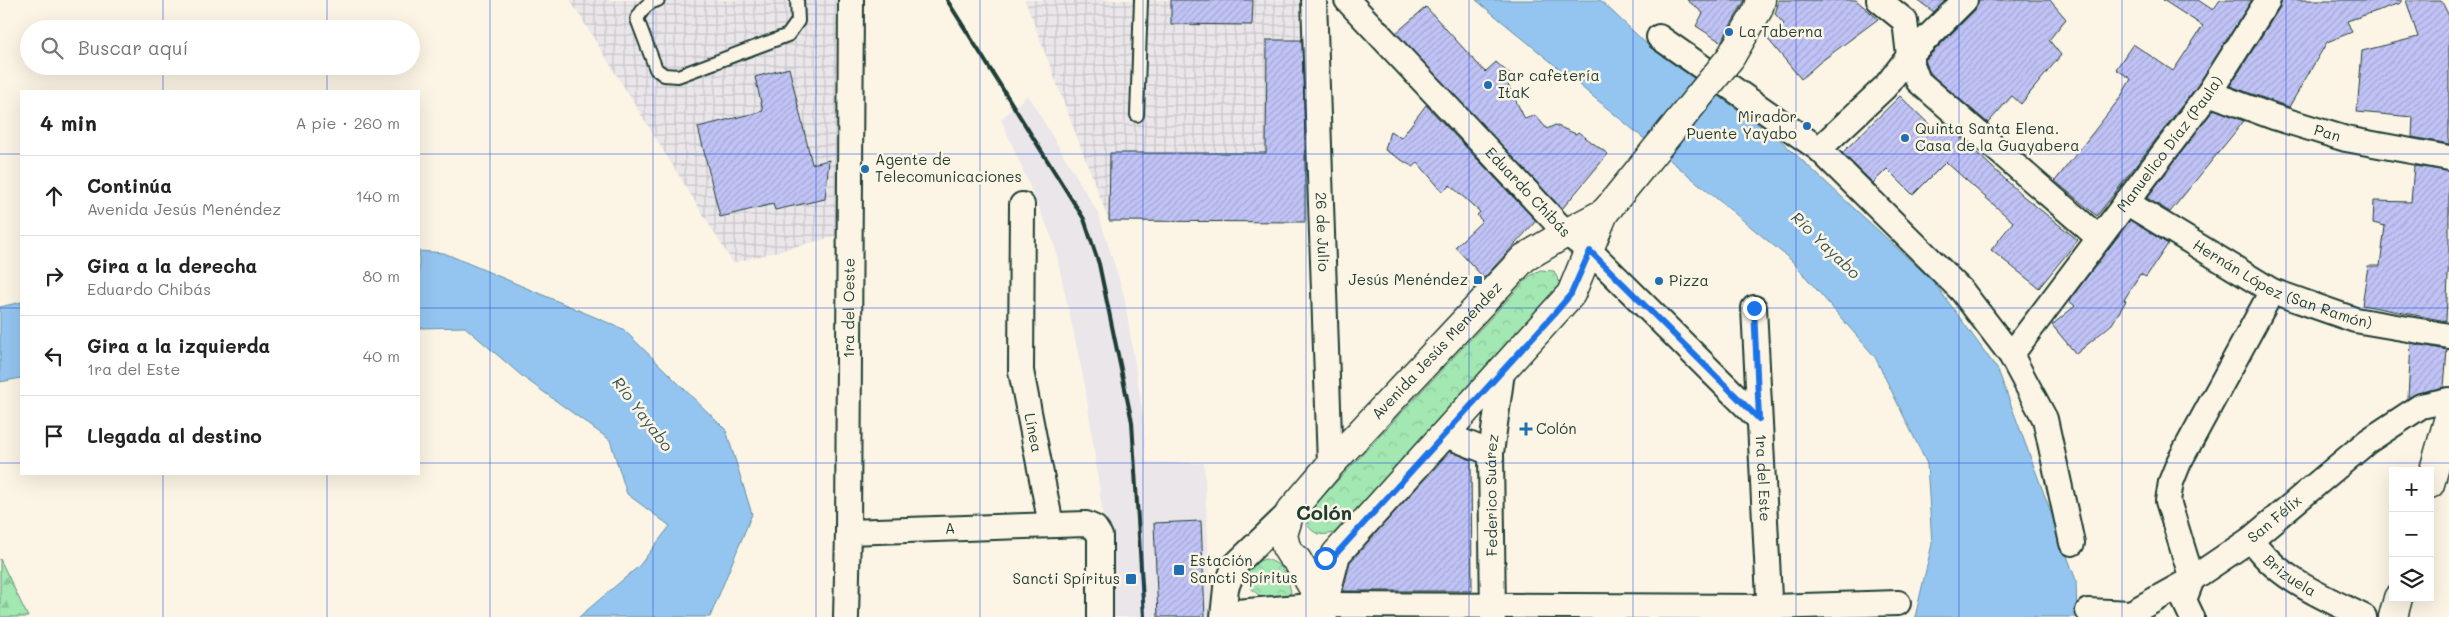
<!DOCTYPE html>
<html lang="es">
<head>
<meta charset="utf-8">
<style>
	:root { --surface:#fff; --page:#f6f6f6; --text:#222; --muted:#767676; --line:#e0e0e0 }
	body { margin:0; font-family:Mali,sans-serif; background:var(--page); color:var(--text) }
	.controls { position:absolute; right:15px; bottom:15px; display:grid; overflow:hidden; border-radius:0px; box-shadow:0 5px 20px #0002 }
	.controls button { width:45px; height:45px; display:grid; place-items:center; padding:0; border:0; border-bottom:1px solid var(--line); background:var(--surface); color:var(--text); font:25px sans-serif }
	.stop { position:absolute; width:15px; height:15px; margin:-11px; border:4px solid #1a73e8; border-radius:50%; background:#fff }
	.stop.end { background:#1a73e8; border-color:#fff; box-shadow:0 1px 5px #0008 }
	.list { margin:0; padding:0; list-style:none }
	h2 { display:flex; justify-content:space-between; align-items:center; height:65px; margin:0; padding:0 20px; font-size:21px }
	h2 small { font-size:16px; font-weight:400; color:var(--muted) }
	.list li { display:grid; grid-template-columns:32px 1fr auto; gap:15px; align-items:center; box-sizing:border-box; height:80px; padding:0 20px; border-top:1px solid var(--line) }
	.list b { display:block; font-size:19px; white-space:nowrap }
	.list p { margin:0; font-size:16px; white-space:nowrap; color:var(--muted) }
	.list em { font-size:16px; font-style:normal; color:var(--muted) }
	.icon { flex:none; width:28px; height:28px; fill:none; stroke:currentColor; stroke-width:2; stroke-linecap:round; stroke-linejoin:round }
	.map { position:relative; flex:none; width:2449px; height:617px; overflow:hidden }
	.search { position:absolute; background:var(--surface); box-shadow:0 5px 20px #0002; left:20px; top:20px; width:400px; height:55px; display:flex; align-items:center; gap:12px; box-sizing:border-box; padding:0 18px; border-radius:28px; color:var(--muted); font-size:19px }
	.panel { position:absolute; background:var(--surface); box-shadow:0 5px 20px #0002; left:20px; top:90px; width:400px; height:385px; border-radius:0px }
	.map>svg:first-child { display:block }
</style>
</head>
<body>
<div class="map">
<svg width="2449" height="617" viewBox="0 0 2449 617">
	<defs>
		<pattern id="industrial-grid" width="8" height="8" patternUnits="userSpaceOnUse" patternTransform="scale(1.25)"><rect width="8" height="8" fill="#eae6ea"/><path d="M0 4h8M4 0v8" fill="none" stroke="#c8c6c9"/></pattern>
		<pattern id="forest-firs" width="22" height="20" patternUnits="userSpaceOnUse" patternTransform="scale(1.25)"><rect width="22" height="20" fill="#a3e7b2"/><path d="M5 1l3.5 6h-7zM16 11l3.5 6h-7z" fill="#8cc79a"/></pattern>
		<pattern id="park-crowns" width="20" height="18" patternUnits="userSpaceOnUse" patternTransform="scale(1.25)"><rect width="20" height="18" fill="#a3e7b2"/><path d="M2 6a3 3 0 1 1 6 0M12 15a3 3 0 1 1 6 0" fill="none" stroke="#8cc79a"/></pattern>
		<pattern id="building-hatch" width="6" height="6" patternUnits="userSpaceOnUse" patternTransform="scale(1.25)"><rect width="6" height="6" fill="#c0c3f5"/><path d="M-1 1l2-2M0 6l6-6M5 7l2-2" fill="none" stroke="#a5a8d3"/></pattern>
	</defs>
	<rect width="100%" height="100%" fill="#fcf5e5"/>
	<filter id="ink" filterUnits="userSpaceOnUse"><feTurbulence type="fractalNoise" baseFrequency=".02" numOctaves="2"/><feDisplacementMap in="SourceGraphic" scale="10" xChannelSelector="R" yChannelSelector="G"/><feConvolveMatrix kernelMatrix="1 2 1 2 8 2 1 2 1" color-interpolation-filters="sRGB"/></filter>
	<g filter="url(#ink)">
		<path fill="#eae6ea" d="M 1028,95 L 1098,213 L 1124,295 L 1143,416 L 1146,462 L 1204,463 L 1212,617 L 1107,617 L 1105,529 L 1085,385 L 1054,243 L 1001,119 Z"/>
		<path fill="url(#industrial-grid)" d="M 570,0 L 846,0 L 840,235 L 733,263 Z
			M 1025,0 L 1306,0 L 1305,222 L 1109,221 Z"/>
		<path fill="url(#forest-firs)" stroke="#619273" d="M 0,559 L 28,617 L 0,617 Z"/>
		<path fill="url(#park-crowns)" stroke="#619273" d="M 1540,270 L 1554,271 L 1560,284 L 1559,293 L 1334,533 C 1321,536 1315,535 1307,525 L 1309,511 L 1530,276 Z
			M 1265,559 C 1284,564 1287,574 1291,592 L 1285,600 C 1282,600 1277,601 1274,601 C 1250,597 1231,569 1265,559 Z"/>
		<path fill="#94c5f0" stroke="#658fa5" d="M 1476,0 L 1600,0 L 1651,48 L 1779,139 L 1933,281 L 1998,370 L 2076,580 L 2077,617 L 1915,617 L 1932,544 L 1927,464 L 1875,357 L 1791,260 Z
			M 419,251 L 444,253 L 623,329 L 726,430 L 752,514 L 710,617 L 579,617 L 639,566 L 670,526 L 627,494 L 610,440 L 523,377 L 465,327 L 419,328 Z
			M 21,302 L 21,378 L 0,382 L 0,307 Z"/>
		<path fill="url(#building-hatch)" stroke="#1f3d34" d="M 1171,0 L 1253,0 L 1252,25 L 1171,24 Z
			M 1687,0 L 1745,0 L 1721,42 L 1696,26 L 1703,13 Z
			M 1779,0 L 1856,0 L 1878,19 L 1819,63 L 1801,79 L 1767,38 L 1784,24 L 1775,14 Z
			M 1917,0 L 1946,0 L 1934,12 Z
			M 1978,0 L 2050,0 L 2066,19 L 2049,40 L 2061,55 L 2021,104 L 2012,96 L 1988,123 L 1935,78 L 1929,71 L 1925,60 L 1975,10 Z
			M 2163,0 L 2198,0 L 2213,10 L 2220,0 L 2252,0 L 2198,85 L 2097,216 L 2055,181 L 2120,98 L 2131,79 L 2116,69 L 2133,44 L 2173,71 L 2203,26 Z
			M 2282,0 L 2401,0 L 2401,3 L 2347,21 L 2352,32 L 2327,42 L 2289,107 L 2230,86 L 2280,7 Z
			M 2406,0 L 2441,0 L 2449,16 L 2449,144 L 2412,137 L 2413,117 L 2357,112 L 2362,51 L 2418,37 Z
			M 1426,7 L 1485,72 L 1496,62 L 1514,78 L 1508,85 L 1525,119 L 1535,115 L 1547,129 L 1555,125 L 1576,134 L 1578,132 L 1608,154 L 1562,209 L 1396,33 Z
			M 1267,40 L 1302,40 L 1305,142 L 1305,222 L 1109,221 L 1110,153 L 1266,153 Z
			M 789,68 L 812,164 L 829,160 L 825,199 L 775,210 L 773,204 L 720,217 L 698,127 L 763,111 L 755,77 Z
			M 1900,96 L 1935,130 L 1944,122 L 2023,196 L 2078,240 L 2039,288 L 1991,250 L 2013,222 L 1946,162 L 1913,195 L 1887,169 L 1873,183 L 1842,153 Z
			M 1426,105 L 1536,221 L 1484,278 L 1455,247 L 1482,221 L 1477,215 L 1480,212 L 1450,185 L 1443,192 L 1418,163 L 1413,167 L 1385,150 L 1390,131 L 1401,138 Z
			M 2214,109 L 2244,121 L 2170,212 L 2147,198 Z
			M 2414,166 L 2449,171 L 2449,254 L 2446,321 L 2362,305 L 2368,266 L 2380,266 L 2385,226 L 2373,223 L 2374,201 L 2411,202 Z
			M 2130,220 L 2168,244 L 2146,277 L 2140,274 L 2124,300 L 2126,301 L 2112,324 L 2076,354 L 2052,325 L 2075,306 L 2069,301 Z
			M 2411,343 L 2447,350 L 2444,387 L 2418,393 L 2408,398 Z
			M 1450,451 L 1471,460 L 1472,591 L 1343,591 L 1350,562 Z
			M 1201,521 L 1205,617 L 1158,617 L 1154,523 Z"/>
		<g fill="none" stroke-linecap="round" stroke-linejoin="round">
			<g stroke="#1f3d34" stroke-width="16">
				<path id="lane" d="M 658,0 C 646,3 643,9 637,19 L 656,69 L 664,75 L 678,76 L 788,35 L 798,21 L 797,0
					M 1137,115 L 1141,0"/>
			</g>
			<g stroke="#1f3d34" stroke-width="28">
				<g id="street">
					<path id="s1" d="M 1314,0 L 1330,465"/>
					<path id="s2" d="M 1347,0 L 1566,233 L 1590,251 L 1759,419"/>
					<path d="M 1879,0 L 1905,21 L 1909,56 L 1918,81 L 2099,238"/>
					<path d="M 1659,37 L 1819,149 L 1962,291 L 2011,355 L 2045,419 L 2072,543"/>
					<path id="s3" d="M 2209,93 L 2274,117 L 2346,139 L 2449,158"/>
					<path d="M 1819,149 L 1885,87 L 1909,56 L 1965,0"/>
					<path id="s4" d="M 2126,202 L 2272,291 L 2355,320 L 2449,336"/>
					<path id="s5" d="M 1022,205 L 1021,371 L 1051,525"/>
					<path id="s6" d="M 1754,308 L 1770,617"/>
					<path id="s7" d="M 2011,355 L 2209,93 L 2268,0"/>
					<path d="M 1446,435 L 1491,453"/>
					<path id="s8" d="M 848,532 L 1086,524 L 1095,528 L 1100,536 L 1100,617"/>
					<path id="s9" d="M 2251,539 C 2277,579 2322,596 2364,617"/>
					<path id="s10" d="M 2088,611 L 2131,613 L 2192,579 L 2251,539 L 2368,441 L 2421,406 L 2449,400"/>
					<path d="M 1224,613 L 1323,605 L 1770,607 L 1898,603"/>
					<path id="s11" d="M 846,617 L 848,532 L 851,0"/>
					<path d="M 1223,617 L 1226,588 L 1235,565 L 1290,512"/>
					<path id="s12" d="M 1493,617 L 1491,453 L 1502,372"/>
					<path d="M 2192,617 L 2184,600 L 2192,579 L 2168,501 L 2171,482 L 2179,462 L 2272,291"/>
				</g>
			</g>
			<g stroke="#1f3d34" stroke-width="31">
				<g id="secondary">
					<path d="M 1730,58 L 1758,10 L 1761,0"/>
					<path d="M 2430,484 L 2449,417"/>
					<path id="s13" d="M 1323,605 L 1297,560 L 1291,555 L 1286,547 L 1283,535 L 1290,512 L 1330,465 L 1524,258 L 1566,233 L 1604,213"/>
					<path d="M 1323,615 L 1323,605 L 1336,554 L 1571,294 L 1604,213 L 1610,206"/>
					<path d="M 2393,617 L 2398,598"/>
				</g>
			</g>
			<use href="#lane" stroke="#fcf5e5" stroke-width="12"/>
			<use href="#street" stroke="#fcf5e5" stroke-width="24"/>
			<use href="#secondary" stroke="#fcf5e5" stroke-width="28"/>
			<path stroke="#1f3d34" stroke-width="4" d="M 947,0 L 1084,219 L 1099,264 L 1132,422 L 1144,617"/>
			<g stroke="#1f3d34" stroke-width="31" stroke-linecap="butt">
				<path id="secondary-bridge" d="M 1614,201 L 1730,58"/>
			</g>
			<use href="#secondary-bridge" stroke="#fcf5e5" stroke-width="28"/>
		</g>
	</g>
	<g fill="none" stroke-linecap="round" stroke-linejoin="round" filter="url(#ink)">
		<path stroke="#1a73e8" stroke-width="6" d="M 1325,558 L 1336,554 L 1554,314 L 1571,294 L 1590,251 L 1759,419 L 1754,308"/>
	</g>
	<path fill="none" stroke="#1d4ed8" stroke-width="1" stroke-opacity="0.55" d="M 163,0 L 163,29M 327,0 L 327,29M 490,0 L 490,617M 653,0 L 653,617M 816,0 L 816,617M 980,0 L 980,617M 1143,0 L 1143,617M 1306,0 L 1306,617M 1469,0 L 1469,617M 1633,0 L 1633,617M 1796,0 L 1796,617M 1959,0 L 1959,617M 2122,0 L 2122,617M 2286,0 L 2286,617M 163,66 L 163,91M 327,66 L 327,91M 0,154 L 21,154M 419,154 L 2449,154M 0,308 L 21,308M 419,308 L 2449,308M 0,463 L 21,463M 419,463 L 2449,463M 163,474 L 163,617M 327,474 L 327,617"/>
	<g fill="#1f6fb2" stroke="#fcf5e5" stroke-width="2">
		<circle cx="1729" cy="32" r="5"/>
		<circle cx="1488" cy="85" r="5"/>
		<circle cx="1807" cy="126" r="5"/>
		<circle cx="1905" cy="138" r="5"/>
		<circle cx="865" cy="169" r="5"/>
		<rect x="1473" y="275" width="10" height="10" rx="2.5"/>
		<circle cx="1659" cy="281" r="5"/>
		<path d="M1523.5 421.5h5v5h5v5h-5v5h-5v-5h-5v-5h5z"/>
		<rect x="1173" y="564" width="12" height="12" rx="2.5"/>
		<rect x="1125" y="573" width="12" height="12" rx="2.5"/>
	</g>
	<g text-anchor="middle" stroke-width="5" stroke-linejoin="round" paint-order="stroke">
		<g font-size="15" fill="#1f3d34" stroke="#fcf5e5" text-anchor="start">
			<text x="1739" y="37">La Taberna</text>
			<text x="1498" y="81">Bar cafetería<tspan x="1498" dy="17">ItaK</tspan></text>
			<text x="1797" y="122" text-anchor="end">Mirador<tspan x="1797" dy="17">Puente Yayabo</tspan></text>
			<text x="1915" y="134">Quinta Santa Elena.<tspan x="1915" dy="17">Casa de la Guayabera</tspan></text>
			<text x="875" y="165">Agente de<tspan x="875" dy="17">Telecomunicaciones</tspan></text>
			<text x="1468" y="285" text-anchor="end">Jesús Menéndez</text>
			<text x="1669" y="286">Pizza</text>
			<text x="1536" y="434">Colón</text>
			<text x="1190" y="566">Estación<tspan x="1190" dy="17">Sancti Spíritus</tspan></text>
			<text x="1120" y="584" text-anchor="end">Sancti Spíritus</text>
		</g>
		<g font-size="15" fill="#1f3d34" stroke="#fcf5e5">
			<text dy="5" stroke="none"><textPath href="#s3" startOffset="125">Pan</textPath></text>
			<text dy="5" stroke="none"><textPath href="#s7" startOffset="264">Manuelico Díaz (Paula)</textPath></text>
			<text dy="5" stroke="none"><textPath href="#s2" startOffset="264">Eduardo Chibás</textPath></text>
			<text dy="5" stroke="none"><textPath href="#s1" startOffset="232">26 de Julio</textPath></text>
			<text dy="5" stroke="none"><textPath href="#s4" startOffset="178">Hernán López (San Ramón)</textPath></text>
			<text dy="5" stroke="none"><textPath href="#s11" startOffset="309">1ra del Oeste</textPath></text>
			<text dy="5" stroke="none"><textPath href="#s13" startOffset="324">Avenida Jesús Menéndez</textPath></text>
			<text dy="5" stroke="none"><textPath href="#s5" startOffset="229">Línea</textPath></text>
			<text dy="5" stroke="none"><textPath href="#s6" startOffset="170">1ra del Este</textPath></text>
			<text dy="5" stroke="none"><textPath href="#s12" startOffset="122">Federico Suárez</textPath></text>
			<text dy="5" stroke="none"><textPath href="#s10" startOffset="215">San Félix</textPath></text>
			<text dy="5" stroke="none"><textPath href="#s8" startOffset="102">A</textPath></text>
			<text dy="5" stroke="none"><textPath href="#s9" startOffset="54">Brizuela</textPath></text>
		</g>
		<g font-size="16" font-style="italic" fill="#36585a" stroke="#fcf5e5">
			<text transform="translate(1826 245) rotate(44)" y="6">Río Yayabo</text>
			<text transform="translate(643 414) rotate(53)" y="6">Río Yayabo</text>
		</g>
		<g font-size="20" font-weight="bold" fill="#1f3d34" stroke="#fcf5e5">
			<text x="1324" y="520">Colón</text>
		</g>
	</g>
</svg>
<div class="controls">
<button>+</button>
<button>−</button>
<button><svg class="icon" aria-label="layers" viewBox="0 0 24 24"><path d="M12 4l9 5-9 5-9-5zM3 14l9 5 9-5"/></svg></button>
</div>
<div class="stop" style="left:1325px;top:558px"></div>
<div class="stop end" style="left:1754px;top:308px"></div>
<div class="search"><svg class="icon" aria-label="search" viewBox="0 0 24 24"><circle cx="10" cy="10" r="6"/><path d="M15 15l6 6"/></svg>Buscar aquí</div>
<section class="panel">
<h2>4 min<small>A pie · 260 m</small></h2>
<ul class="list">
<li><svg class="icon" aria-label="ahead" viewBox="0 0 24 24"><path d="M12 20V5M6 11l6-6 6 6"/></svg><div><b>Continúa</b><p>Avenida Jesús Menéndez</p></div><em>140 m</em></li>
<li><svg class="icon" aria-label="right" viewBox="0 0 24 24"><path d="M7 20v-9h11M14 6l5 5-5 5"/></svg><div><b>Gira a la derecha</b><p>Eduardo Chibás</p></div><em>80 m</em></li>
<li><svg class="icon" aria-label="left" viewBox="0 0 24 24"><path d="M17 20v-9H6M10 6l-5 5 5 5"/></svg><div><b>Gira a la izquierda</b><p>1ra del Este</p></div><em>40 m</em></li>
<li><svg class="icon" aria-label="arrive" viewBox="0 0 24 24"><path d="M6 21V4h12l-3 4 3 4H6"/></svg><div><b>Llegada al destino</b></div></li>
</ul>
</section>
</div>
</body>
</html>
